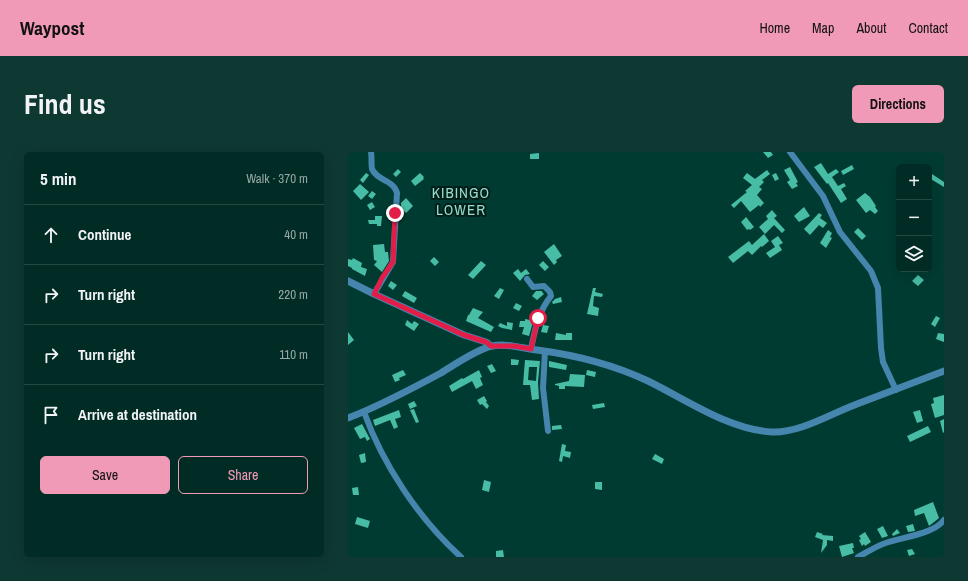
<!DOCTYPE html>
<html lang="en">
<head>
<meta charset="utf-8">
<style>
	:root { --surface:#002c25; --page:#0e3832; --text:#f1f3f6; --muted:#95a7a7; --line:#224842; --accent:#f09ab7 }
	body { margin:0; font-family:"Archivo Narrow",sans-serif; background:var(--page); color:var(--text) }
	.controls { position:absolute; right:12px; top:12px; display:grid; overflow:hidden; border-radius:6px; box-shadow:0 4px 16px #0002 }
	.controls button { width:36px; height:36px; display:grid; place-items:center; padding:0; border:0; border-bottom:1px solid var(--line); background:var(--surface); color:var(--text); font:20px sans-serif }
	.stop { position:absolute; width:12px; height:12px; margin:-9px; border:3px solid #e11d48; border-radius:50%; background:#fff }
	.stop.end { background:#e11d48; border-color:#fff; box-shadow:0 1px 4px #0008 }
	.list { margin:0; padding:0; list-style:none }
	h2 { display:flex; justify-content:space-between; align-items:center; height:52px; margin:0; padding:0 16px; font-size:17px }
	h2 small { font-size:13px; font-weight:400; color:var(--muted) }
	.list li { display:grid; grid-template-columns:26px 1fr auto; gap:12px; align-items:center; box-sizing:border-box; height:60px; padding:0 16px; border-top:1px solid var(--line) }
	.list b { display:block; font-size:15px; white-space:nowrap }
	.list em { font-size:13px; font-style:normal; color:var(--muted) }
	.actions { display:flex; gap:8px; padding:12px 16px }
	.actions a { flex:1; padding:9px 0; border:1px solid var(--accent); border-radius:6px; text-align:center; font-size:14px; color:var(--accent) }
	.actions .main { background:var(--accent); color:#111 }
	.icon { flex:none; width:22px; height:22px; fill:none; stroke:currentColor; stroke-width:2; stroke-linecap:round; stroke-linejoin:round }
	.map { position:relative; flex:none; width:596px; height:405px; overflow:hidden; border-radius:6px }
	header { display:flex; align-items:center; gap:24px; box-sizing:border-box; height:56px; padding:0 20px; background:var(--accent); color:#111 }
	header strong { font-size:19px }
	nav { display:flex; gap:22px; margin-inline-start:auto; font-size:14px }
	.intro { display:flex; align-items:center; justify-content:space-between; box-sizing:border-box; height:96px; padding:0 24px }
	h1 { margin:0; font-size:28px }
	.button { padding:10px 18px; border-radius:6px; background:var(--accent); color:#111; font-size:14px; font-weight:700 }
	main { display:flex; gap:24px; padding:0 24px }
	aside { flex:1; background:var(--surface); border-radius:6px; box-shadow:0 4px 16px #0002 }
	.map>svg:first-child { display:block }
</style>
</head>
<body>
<header>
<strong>Waypost</strong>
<nav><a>Home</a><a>Map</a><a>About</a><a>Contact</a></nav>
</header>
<div class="intro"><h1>Find us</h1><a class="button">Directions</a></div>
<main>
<aside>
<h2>5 min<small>Walk · 370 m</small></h2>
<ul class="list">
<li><svg class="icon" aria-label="ahead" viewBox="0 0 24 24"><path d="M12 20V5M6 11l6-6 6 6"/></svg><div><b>Continue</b></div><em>40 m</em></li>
<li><svg class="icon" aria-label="right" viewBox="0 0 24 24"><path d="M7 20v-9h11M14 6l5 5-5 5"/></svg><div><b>Turn right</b></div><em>220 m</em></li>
<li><svg class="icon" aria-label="right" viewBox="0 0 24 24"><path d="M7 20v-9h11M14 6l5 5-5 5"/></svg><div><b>Turn right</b></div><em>110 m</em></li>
<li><svg class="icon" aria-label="arrive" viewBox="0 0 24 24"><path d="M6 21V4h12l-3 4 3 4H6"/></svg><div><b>Arrive at destination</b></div></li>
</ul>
<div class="actions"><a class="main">Save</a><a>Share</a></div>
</aside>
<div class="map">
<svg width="596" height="405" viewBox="0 0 596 405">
	<rect width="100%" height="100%" fill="#003b31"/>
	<path fill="#48bda6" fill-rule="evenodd" d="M 415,0 L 423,0 L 425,3 L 420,6 Z
		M 191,1 L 191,7 L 182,7 L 182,2 Z
		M 473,11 L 480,22 L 488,17 L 491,20 L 484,25 L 490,34 L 496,31 L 498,34 L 493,37 L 499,47 L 493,51 L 480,31 L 479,32 L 466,15 Z
		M 504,13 L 506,17 L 495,23 L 493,19 Z
		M 442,15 L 450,30 L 448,31 L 450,34 L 444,37 L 439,30 L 442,28 L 436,18 Z
		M 50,17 L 53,20 L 48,25 L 45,22 Z
		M 419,18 L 422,22 L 414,28 L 416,30 L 411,35 L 414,37 L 409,43 L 416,51 L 412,55 L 411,53 L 402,60 L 393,49 L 386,56 L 383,53 L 399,40 L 397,39 L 404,33 L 395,26 L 399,21 L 407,27 Z
		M 581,20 L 596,30 L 596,35 L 581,26 Z
		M 18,21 L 21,23 L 15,31 L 12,28 Z
		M 72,21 L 76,25 L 75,26 L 76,27 L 67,34 L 63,29 Z
		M 428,21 L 431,27 L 427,29 L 424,23 Z
		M 12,32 L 21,40 L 13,48 L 5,39 Z
		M 24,39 L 28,42 L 24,47 L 20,44 Z
		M 517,41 L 522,45 L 528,54 L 527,55 L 530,59 L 527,62 L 522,58 L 518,61 L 508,48 Z
		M 58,46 L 65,54 L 58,61 L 53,56 L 53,51 Z
		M 24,50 L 27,55 L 22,58 L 19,53 Z
		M 456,55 L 462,64 L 451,70 L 446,64 Z
		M 424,58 L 429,64 L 426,66 L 437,78 L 434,81 L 426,73 L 417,82 L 411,75 L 420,67 L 418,64 Z
		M 471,61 L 474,63 L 472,66 L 479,71 L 475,76 L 471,73 L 462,83 L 456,77 Z
		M 27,64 L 34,64 L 33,74 L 29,74 L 29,72 L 21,72 L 20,68 L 27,68 Z
		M 398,65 L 406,75 L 402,78 L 401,77 L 399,78 L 393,70 Z
		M 510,76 L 518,84 L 514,88 L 506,80 Z
		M 480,78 L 484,81 L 482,85 L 484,86 L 478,96 L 472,91 Z
		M 416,82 L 421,89 L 414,95 L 413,94 L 404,103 L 400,99 L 385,111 L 380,105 L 401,89 L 404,93 Z
		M 430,84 L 435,91 L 431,93 L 434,98 L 422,106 L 418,101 L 427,95 L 423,89 Z
		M 36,92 L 37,100 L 40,100 L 41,109 L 34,120 L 26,113 L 29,109 L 26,108 L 25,93 Z
		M 206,92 L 214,104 L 208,108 L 209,110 L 206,113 L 196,100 Z
		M 86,105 L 91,110 L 87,114 L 82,109 Z
		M 5,106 L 14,111 L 13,115 L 19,117 L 17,124 L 4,117 L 4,116 L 0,114 L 0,107 L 4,108 Z
		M 133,109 L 138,113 L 125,127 L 120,123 Z
		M 195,109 L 201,115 L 197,119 L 191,113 Z
		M 170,117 L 173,121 L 178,117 L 182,122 L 177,123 L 172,129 L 165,121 Z
		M 570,123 L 576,128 L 570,134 L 564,129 Z
		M 43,129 L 49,133 L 45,138 L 40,134 Z
		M 152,136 L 156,138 L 151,147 L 146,144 Z
		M 245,136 L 248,136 L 247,140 L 255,142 L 254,145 L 246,144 L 245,154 L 251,156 L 250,164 L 239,162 Z
		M 57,139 L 69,146 L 66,151 L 54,144 Z
		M 188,139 L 194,139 L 194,140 L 196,142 L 189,148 L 184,144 Z
		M 213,145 L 214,150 L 205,152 L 204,150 L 207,147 Z
		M 168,151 L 174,154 L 171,159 L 165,156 Z
		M 125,156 L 135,160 L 130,166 L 146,175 L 143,180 L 118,169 L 120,163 L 121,163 Z
		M 186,159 L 188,160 L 181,184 L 174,182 L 176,175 L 171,175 L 172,169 L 177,169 L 177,167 L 182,168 Z
		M 588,164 L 592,166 L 587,175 L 583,172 Z
		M 59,168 L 64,172 L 66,169 L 71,172 L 66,179 L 57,173 Z
		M 159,170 L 165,171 L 164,178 L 154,176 L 150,174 L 152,171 L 159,174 Z
		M 195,173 L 201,174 L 199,181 L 193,180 Z
		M 0,180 L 6,188 L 0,193 Z
		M 208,181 L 218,183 L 218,181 L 224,181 L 224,188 L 207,188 Z
		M 590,181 L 596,182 L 596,190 L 588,187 Z
		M 163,207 L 171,208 L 170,213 L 163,213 Z
		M 177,208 L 192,209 L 190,230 L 191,247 L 184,248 L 182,233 L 175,233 ZM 181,215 L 189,215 L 188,229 L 180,228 Z
		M 201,209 L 219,213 L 218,218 L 201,215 Z
		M 144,212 L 148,219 L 143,221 L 139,214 Z
		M 55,218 L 58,223 L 51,226 L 52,228 L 47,230 L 44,223 Z
		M 131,218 L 134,225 L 132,226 L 135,233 L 128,237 L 124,229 L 104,240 L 101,234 L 114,226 L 115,227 Z
		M 239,218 L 248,220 L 247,225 L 238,223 Z
		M 222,222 L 237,223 L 236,235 L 217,234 L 217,237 L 211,237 L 211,234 L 207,233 L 207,232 L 221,229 Z
		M 596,243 L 596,263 L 587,266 L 583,252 L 586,251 L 585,246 Z
		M 136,244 L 139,249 L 138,250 L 141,254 L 139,257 L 134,252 L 132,253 L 129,248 Z
		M 66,249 L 69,254 L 62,257 L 60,252 Z
		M 256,251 L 257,255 L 245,257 L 244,253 Z
		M 66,257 L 71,270 L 68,271 L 62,258 Z
		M 51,258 L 53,265 L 47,267 L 50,275 L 46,277 L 42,268 L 27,274 L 25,268 Z
		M 572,258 L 575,269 L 569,271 L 565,260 Z
		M 596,267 L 596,280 L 595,281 L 592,269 Z
		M 14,272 L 22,287 L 19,289 L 17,285 L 12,287 L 6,276 Z
		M 213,273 L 214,277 L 204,278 L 204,274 Z
		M 580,274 L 583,280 L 562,290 L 559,284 Z
		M 214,292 L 218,293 L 217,299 L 223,300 L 222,306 L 215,304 L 214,310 L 211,309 Z
		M 17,301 L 18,310 L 13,311 L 11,303 Z
		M 307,302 L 316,307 L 314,312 L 304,307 Z
		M 136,328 L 143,330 L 141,340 L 134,338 Z
		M 247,330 L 254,330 L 254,338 L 247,337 Z
		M 10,335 L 11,343 L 5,343 L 4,336 Z
		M 585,350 L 591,366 L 581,374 L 576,361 L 567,364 L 566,358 Z
		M 9,365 L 22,369 L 20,376 L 7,372 Z
		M 565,372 L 567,379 L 560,380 L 558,374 Z
		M 535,374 L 540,384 L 534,386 L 529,377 Z
		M 549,377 L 552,381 L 545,384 L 544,382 Z
		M 469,380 L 475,382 L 474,383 L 485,384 L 485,389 L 479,388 L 479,393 L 473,401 L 475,388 L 467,385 Z
		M 517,380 L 523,390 L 517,394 L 516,392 L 514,394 L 511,388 L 513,387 L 511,384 Z
		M 505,391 L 506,396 L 504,396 L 506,401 L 494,405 L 491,394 Z
		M 564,397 L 567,402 L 561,404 L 559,398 Z
		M 155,398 L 156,405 L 148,405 L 148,399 Z"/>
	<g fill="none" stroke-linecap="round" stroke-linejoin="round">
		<path stroke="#4685ad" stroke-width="6" d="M 23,0 C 24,5 23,12 24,17 C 29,29 46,28 49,41 L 45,110 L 26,142
			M 442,0 L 475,44 L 492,80 L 523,119 L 530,136 L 533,196 L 535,210 L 548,238
			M 179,127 L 185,135 L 196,134 L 202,140 L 203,144 C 190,160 187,178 183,197
			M 197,199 L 195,236 L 200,279
			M 16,260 C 35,313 71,367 113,405
			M 510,405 C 518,401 527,395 535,392 C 552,385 585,383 596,368"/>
		<path stroke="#4685ad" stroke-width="7" d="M 0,129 L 26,142 L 116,183 L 138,190 L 143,194
			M 0,266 C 32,254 63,237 93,221 C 106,213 129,197 144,194 C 158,191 174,196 189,198 C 227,203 264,212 300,229 C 337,247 381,278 424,280 C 452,281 482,262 509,252 C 538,241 567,230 596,219"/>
	</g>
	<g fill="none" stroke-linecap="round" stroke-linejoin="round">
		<path stroke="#e11d48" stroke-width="5" d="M 47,61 L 45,110 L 34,126 L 26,142 L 116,183 L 138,190 L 143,194 L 166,194 L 183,197 L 190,166"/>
	</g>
	<g text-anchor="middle" stroke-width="4" stroke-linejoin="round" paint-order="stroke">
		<g font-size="15" letter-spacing="1" fill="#97dccb" stroke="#021e19">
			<text x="113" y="46">KIBINGO<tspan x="113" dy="17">LOWER</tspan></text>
		</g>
	</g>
</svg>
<div class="controls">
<button>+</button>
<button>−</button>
<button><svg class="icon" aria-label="layers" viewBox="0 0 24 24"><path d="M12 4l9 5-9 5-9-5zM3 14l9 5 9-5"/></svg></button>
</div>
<div class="stop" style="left:190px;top:166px"></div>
<div class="stop end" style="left:47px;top:61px"></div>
</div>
</main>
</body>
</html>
